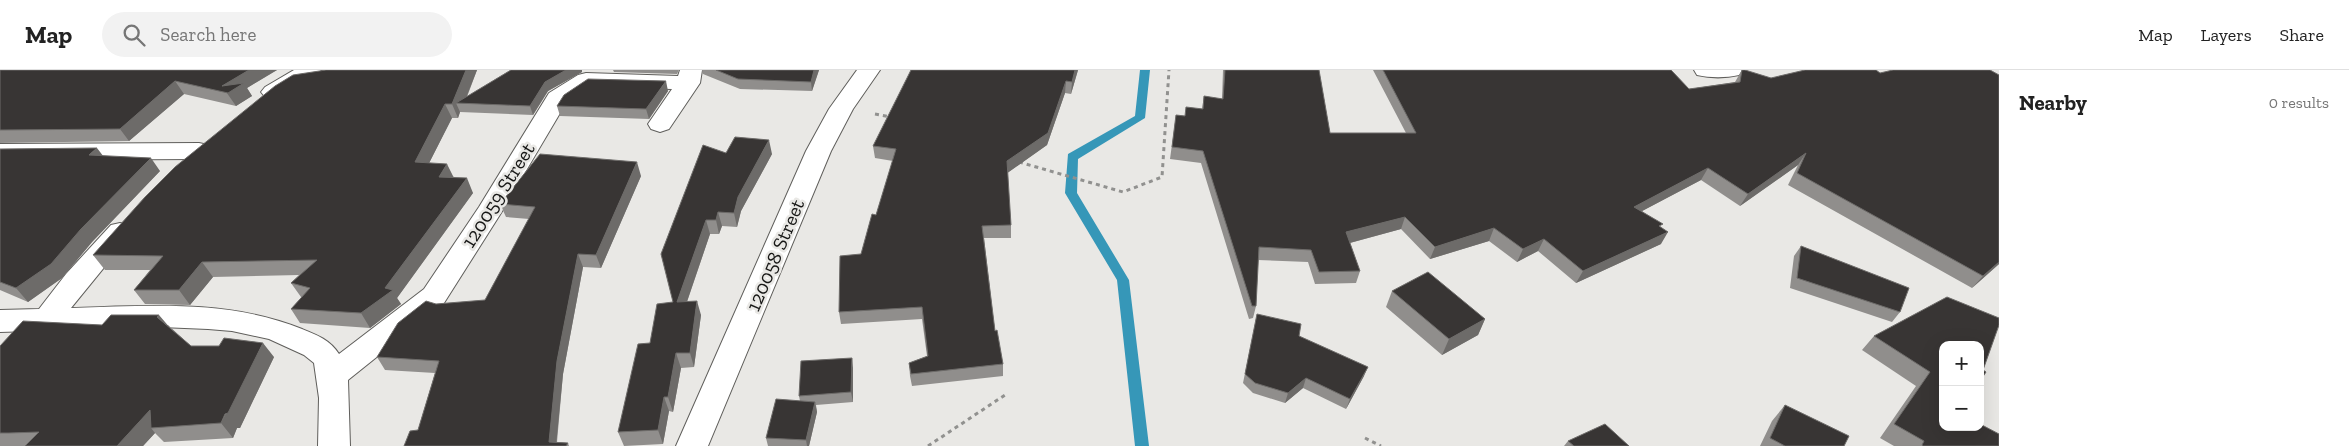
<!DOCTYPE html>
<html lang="en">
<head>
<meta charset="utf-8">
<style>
	:root { --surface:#fff; --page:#f2f2f2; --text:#222; --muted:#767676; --line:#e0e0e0 }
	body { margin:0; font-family:"Zilla Slab",serif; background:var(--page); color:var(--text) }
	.controls { position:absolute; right:15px; bottom:15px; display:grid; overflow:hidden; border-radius:10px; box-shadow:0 5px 20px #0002 }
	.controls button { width:45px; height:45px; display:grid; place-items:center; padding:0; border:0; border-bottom:1px solid var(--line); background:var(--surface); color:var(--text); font:25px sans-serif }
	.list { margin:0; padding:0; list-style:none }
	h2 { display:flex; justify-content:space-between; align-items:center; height:65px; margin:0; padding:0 20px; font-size:21px }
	h2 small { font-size:16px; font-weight:400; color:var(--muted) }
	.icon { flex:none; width:28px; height:28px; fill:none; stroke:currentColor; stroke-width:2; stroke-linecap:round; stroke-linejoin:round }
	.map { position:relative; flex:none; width:1999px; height:376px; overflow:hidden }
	header { display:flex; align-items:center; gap:30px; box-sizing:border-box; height:70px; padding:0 25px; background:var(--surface); border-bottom:1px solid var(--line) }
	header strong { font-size:24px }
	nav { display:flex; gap:28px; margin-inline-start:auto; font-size:18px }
	.search { width:350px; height:45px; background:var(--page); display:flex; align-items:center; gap:12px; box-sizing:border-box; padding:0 18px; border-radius:28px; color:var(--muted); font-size:19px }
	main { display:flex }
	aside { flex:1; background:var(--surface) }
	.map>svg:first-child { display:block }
</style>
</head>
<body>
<header>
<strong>Map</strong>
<div class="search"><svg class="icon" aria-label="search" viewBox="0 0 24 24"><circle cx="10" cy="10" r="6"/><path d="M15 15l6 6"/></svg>Search here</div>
<nav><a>Map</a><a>Layers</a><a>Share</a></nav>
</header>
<main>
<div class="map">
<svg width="1999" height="376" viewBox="0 0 1999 376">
	<rect width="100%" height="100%" fill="#e9e8e5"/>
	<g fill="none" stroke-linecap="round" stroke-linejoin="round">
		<path fill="#3697b8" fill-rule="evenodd" d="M 1140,0 L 1150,0 L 1145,48 L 1078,89 L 1077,123 L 1129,210 L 1149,376 L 1135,376 L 1117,210 L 1065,123 L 1068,84 L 1135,46 Z"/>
		<g stroke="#5f5e5b" stroke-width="2">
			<path id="minor" d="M 294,0 L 321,0 L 318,5 C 302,14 284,32 265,27 L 261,22 L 265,17 Z
				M 680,0 L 702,0 L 700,13 L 669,59 L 660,62 L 651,59 L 648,54 L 672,19 L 591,17 L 566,33 L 501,143 L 444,233 L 348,310 L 350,376 L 318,376 L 319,328 L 314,293 L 304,285 L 269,269 L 232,261 L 208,259 L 161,257 L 0,262 L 0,240 L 39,239 L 66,204 L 111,155 L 120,153 L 129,155 L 133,162 L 71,238 C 149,236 228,229 302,259 C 317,265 330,270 339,284 L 424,219 L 479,137 L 549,23 L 578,5 L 586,3 L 678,6 Z
				M 857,0 L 880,0 L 853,39 L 831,81 L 708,376 L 676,376 L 806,81 L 829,39 Z
				M 1694,0 L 1742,0 L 1739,5 C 1726,8 1710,8 1697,5 Z
				M 199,73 L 208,75 L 211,81 L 208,87 L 199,89 L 0,90 L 0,74 Z"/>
		</g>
		<path stroke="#91918f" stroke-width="3" stroke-dasharray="4 4" stroke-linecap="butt" d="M 875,44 L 891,47
			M 1019,92 L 1123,122 L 1162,107 L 1169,0
			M 1365,368 L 1381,376
			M 928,376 L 1005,325"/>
		<use href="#minor" fill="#fff" fill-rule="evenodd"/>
	</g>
	<path fill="#908e8c" d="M 0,0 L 277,0 L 247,18 L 252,26 L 236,36 L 184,24 L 129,71 L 0,73 Z
		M 326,0 L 477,0 L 467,27 L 511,0 L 582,0 L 582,2 L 548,21 L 533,45 L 460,42 L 458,48 L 452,48 L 429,93 L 454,107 L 473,123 L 397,228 L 401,234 L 370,258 L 300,253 L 291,239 L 302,228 L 301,227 L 291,213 L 299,205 L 213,207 L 190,235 L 145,234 L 134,220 L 150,200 L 105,200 L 93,185 Z
		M 613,0 L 679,0 L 677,4 L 614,2 Z
		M 702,0 L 819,0 L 812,21 L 740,19 L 703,4 Z
		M 1078,0 L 1071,24 L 1065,23 L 1047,75 L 1007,103 L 1011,155 L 1011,168 L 984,168 L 995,261 L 1003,294 L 1003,306 L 912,316 L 910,306 L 909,293 L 927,286 L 922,249 L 841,254 L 839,242 L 876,145 L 893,91 L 875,88 L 873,76 Z
		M 1223,0 L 1319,0 L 1330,63 L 1406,63 L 1373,0 L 1671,0 L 1689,19 L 1735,12 L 1742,0 L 1771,8 L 1880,3 L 1999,5 L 1999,194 L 1972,218 L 1788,115 L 1798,95 L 1740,136 L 1701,110 L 1642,141 L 1661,157 L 1661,174 L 1576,213 L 1538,181 L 1517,192 L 1489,171 L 1430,189 L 1401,159 L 1350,173 L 1360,201 L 1356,213 L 1315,214 L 1308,192 L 1258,190 L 1256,236 L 1253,248 L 1249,249 L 1201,93 L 1170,89 L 1176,45 L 1184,46 L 1202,39 L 1204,26 L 1222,29 Z
		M 668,21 L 649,49 L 560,46 L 557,36 Z
		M 0,79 L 102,86 L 160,101 L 92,172 L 62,208 L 28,232 L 0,220 Z
		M 726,83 L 772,84 L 741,141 L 737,157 L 722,156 L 719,164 L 710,164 L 687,232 L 701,245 L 694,297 L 681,298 L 673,342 L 669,341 L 663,374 L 624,376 L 618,362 L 650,273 L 673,232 Z
		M 641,106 L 601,198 L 583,197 L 563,304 L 557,372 L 568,373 L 569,376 L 404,376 L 418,360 L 435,303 L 385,300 L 377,287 L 485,230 L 529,149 L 506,147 L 500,134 Z
		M 1801,176 L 1900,242 L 1892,252 L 1790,218 L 1794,186 Z
		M 1392,221 L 1485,249 L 1478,265 L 1442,285 L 1386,237 Z
		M 1257,244 L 1299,266 L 1364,306 L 1346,339 L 1303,318 L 1285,333 L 1253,323 L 1243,313 Z
		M 102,255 L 168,255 L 191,276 L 274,287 L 240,358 L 237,358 L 233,368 L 164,372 L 155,363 L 143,376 L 0,376 L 0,276 Z
		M 1874,266 L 1983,300 L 1943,357 L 1999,376 L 1894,376 L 1880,368 L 1916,316 L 1862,280 Z
		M 853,298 L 853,332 L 816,335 L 817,342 L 809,376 L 768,376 L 766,368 L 800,331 L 799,326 Z
		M 1785,335 L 1844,376 L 1760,376 L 1772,351 Z
		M 1568,371 L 1629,376 L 1564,376 Z"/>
	<path fill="#6d6b69" d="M 249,0 L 277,0 L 247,18 L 252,26 L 236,36 L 222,16 Z
		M 466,0 L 477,0 L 464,33 L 456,33 L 460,42 L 458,48 L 452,34 Z
		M 566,0 L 582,0 L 582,2 L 548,21 L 533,45 L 530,36 L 545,12 Z
		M 814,0 L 819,0 L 812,21 L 811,12 Z
		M 1075,0 L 1078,0 L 1071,24 L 1072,12 Z
		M 175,11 L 184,24 L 129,71 L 120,59 Z
		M 666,11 L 668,21 L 649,49 L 646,39 Z
		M 1066,11 L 1065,23 L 1047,75 L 1006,104 L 1007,91 Z
		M 445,34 L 452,48 L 422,107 L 415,92 Z
		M 769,70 L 772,84 L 741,141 L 737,157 L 734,143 L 738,127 Z
		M 97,78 L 107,91 L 89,85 Z
		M 1806,83 L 1798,95 L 1740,136 L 1748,124 Z
		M 151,88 L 160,101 L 92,172 L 62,208 L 28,232 L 16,218 L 81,159 Z
		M 637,92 L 641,106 L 601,198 L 596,185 Z
		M 447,94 L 454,108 L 439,107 Z
		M 1708,98 L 1701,110 L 1627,149 L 1634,137 Z
		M 467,108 L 473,123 L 397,228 L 401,234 L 370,258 L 361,243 L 385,218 Z
		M 718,142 L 722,156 L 719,164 L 716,150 Z
		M 1405,147 L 1401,159 L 1342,175 L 1346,162 Z
		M 706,150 L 710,164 L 682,246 L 677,232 Z
		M 1494,158 L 1489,171 L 1430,189 L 1435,177 Z
		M 1668,162 L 1661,174 L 1576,213 L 1583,201 Z
		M 1544,169 L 1538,181 L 1517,192 L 1523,179 Z
		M 578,184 L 583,197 L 563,304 L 556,376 L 549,372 L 557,291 Z
		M 202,192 L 213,207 L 190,235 L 179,220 Z
		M 1999,192 L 1999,194 L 1972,218 L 1983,206 Z
		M 697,231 L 701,245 L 694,297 L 690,283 Z
		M 159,245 L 171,259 L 157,247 Z
		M 1485,249 L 1478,265 L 1442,285 L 1449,269 Z
		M 263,273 L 274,287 L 240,358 L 237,358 L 233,368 L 221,353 Z
		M 676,283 L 681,298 L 673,342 L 668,327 Z
		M 852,288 L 853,298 L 853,332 L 851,322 Z
		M 1368,297 L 1364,306 L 1346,339 L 1350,329 Z
		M 1306,308 L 1303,318 L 1285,333 L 1288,323 Z
		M 664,327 L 669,341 L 663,374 L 658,360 Z
		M 815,332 L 817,342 L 809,376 L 807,376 L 806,370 Z
		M 150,340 L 151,358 L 155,363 L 143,376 L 117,376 Z"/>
	<path fill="#383534" stroke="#6d6b69" d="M 0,0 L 249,0 L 222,16 L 244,13 L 228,23 L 175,11 L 120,59 L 0,60 Z
		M 326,0 L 466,0 L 452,34 L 445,34 L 415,92 L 447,94 L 439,107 L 467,108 L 385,218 L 393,220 L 361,243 L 291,239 L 310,218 L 291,213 L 317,190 L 202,192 L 179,220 L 134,220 L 163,186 L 93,185 L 145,127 L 175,97 L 275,16 L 293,5 Z
		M 511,0 L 566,0 L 545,12 L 530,36 L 456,33 Z
		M 716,0 L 814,0 L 811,12 L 738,9 Z
		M 911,0 L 1075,0 L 1072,12 L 1066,11 L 1048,63 L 1007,91 L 1011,155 L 982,156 L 995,261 L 997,260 L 1003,294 L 911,304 L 909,293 L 928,286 L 922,237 L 839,242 L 840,186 L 861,184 L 872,144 L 876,145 L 896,79 L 873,76 Z
		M 1225,0 L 1319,0 L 1330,63 L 1416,63 L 1383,0 L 1671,0 L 1689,19 L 1740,12 L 1742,0 L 1745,0 L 1771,8 L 1805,0 L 1876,0 L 1880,3 L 1893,0 L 1990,0 L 1999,5 L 1999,192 L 1983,206 L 1797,103 L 1806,83 L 1748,124 L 1708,98 L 1634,137 L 1663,154 L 1659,156 L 1668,162 L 1583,201 L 1544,169 L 1523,179 L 1494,158 L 1435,177 L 1405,147 L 1346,162 L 1360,201 L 1319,202 L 1311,180 L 1259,177 L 1256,236 L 1252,236 L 1203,81 L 1172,77 L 1176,45 L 1185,46 L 1186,37 L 1203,39 L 1204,26 L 1223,29 Z
		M 588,9 L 666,11 L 646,39 L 557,36 L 564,25 Z
		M 735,67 L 769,70 L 738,127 L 734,143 L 718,142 L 716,150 L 706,150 L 677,232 L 697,231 L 690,283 L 676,283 L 668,327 L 664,327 L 658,360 L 618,362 L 638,274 L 650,273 L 657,234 L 673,232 L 661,184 L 703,75 L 726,83 Z
		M 97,78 L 89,85 L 151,88 L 81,159 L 51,194 L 16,218 L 0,212 L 0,79 Z
		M 540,84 L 637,92 L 596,185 L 578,184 L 557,291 L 549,372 L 568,373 L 566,376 L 404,376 L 410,361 L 418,360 L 439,291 L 377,287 L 398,253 L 426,231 L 436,234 L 485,230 L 535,137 L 500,134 Z
		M 1801,176 L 1909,218 L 1900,242 L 1797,208 Z
		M 1428,202 L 1485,249 L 1449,269 L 1392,221 Z
		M 1947,227 L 1999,248 L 1999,255 L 1983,300 L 1986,302 L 1980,311 L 1980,275 L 1943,275 L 1943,357 L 1980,357 L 1980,354 L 1999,364 L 1999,376 L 1923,376 L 1922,375 L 1924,371 L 1894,354 L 1930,302 L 1874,266 Z
		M 1257,244 L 1301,254 L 1299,266 L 1368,297 L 1350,329 L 1306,308 L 1288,323 L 1255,313 L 1245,304 Z
		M 111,245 L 159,245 L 157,247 L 191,276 L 219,276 L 224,268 L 263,273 L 228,343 L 225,344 L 221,353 L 151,358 L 150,340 L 117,376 L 25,376 L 39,362 L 9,363 L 0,363 L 0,276 L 23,251 L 102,255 Z
		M 852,288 L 851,322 L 799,326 L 801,291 Z
		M 776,329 L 815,332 L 806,370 L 766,368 Z
		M 1785,335 L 1849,366 L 1844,376 L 1785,376 L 1770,368 Z
		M 1605,354 L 1629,376 L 1574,376 L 1568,371 Z"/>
	<g text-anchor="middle" stroke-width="5" stroke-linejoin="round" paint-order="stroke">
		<g font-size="20" fill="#171716" stroke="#e9e8e5">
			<text transform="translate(498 125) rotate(-58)" y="7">120059 Street</text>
			<text transform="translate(775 185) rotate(-67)" y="7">120058 Street</text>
		</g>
	</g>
</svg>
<div class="controls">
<button>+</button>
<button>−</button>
</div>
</div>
<aside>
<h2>Nearby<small>0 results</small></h2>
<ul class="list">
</ul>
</aside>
</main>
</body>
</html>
